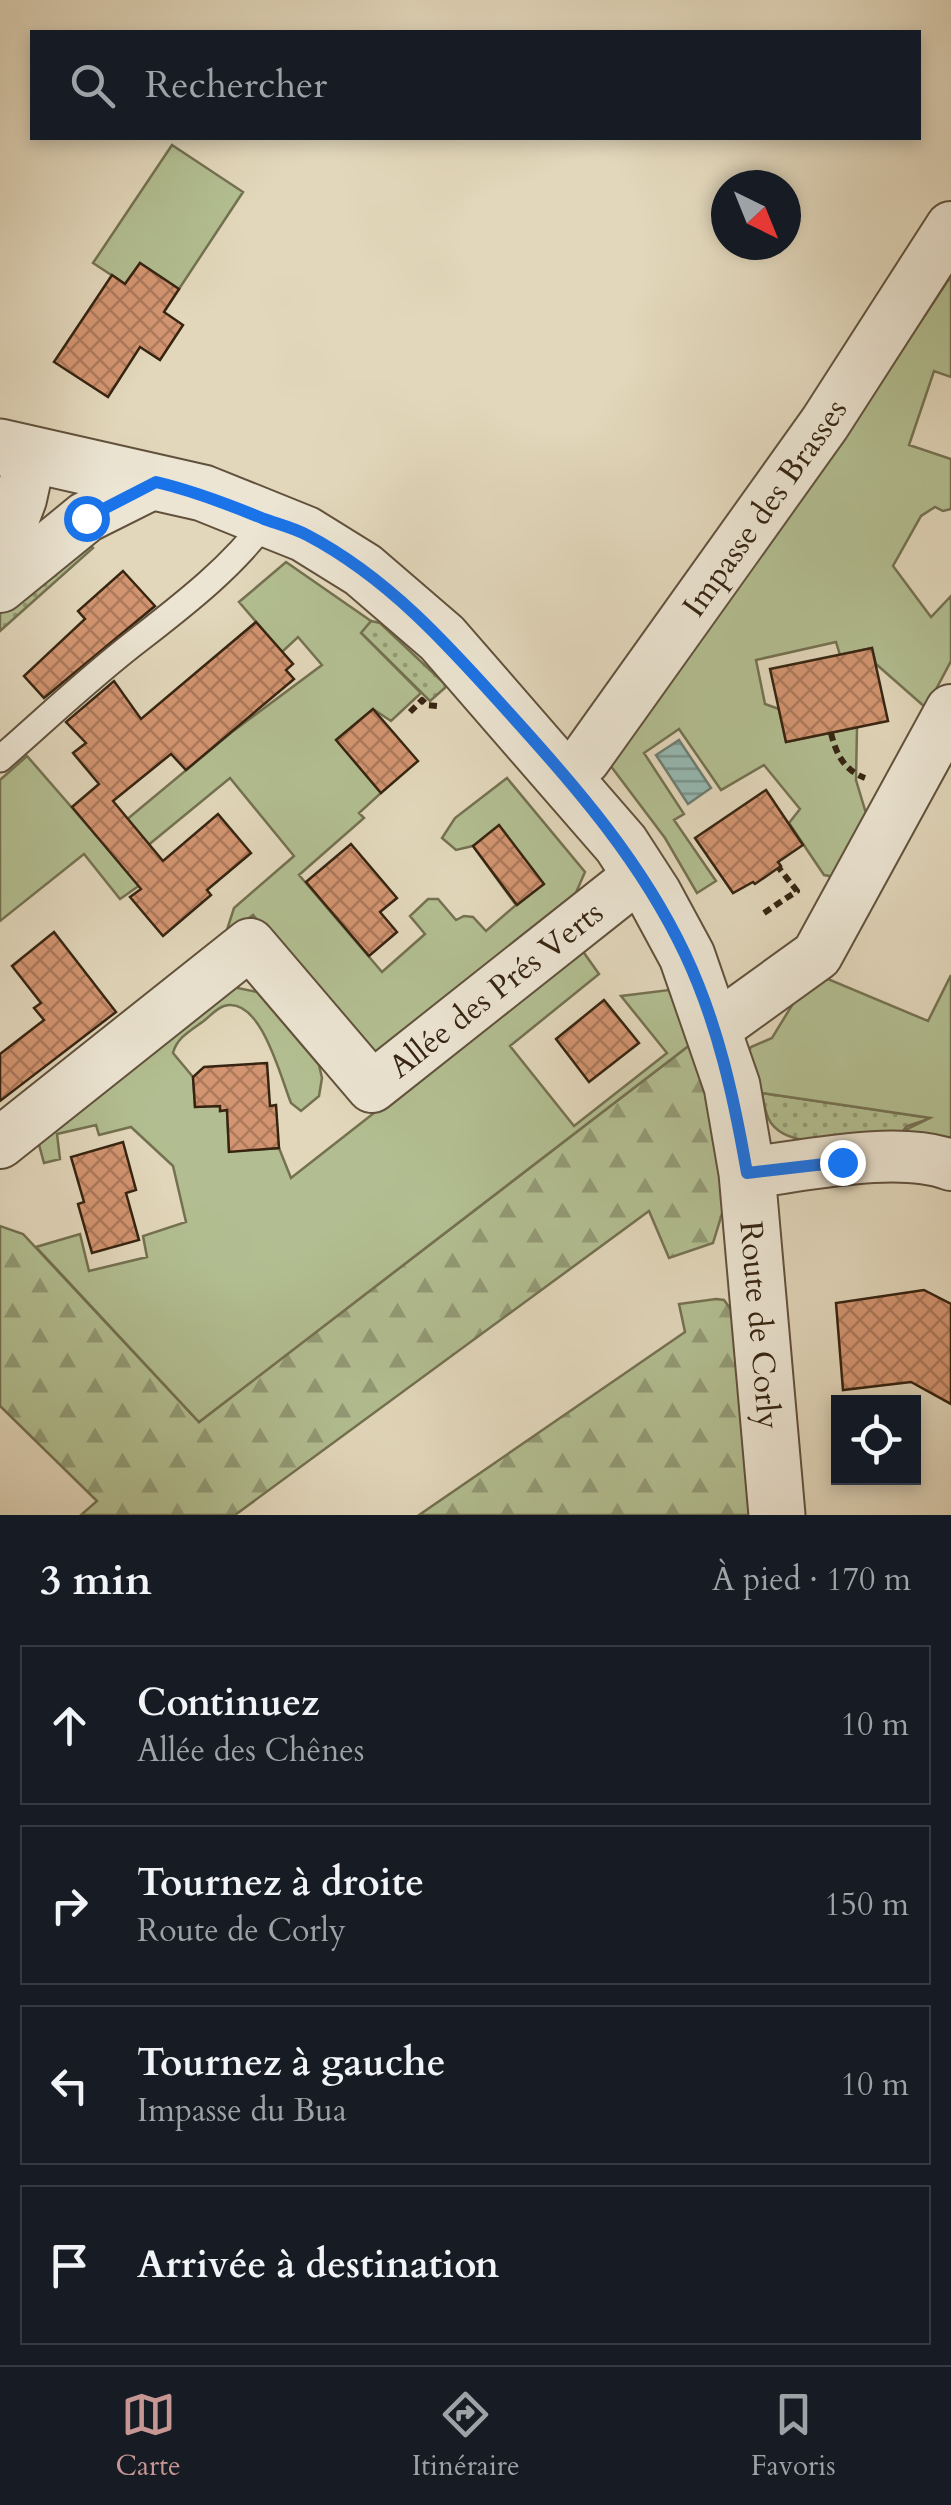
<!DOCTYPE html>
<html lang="fr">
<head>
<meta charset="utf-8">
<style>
	:root { --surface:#171b24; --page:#20242c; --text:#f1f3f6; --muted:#9ea1a6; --line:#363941; --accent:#c59692 }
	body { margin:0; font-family:Cardo,serif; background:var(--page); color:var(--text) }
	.controls { position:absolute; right:30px; bottom:30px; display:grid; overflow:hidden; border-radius:0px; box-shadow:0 5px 15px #0003 }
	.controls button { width:90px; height:90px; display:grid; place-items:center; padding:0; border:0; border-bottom:2px solid var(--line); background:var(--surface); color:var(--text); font:50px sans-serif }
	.compass { position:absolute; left:711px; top:170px; width:90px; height:90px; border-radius:50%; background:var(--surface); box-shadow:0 5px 15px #0003; rotate:137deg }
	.stop { position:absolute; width:30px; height:30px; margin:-22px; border:8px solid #1a73e8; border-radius:50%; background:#fff }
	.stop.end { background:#1a73e8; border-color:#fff; box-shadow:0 2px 10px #0008 }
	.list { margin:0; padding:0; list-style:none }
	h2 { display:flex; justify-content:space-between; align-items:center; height:130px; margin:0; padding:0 40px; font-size:42px }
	h2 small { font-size:32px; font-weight:400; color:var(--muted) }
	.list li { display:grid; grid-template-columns:65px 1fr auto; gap:30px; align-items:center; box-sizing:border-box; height:160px; margin:0 20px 20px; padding:0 20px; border:2px solid var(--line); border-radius:0px }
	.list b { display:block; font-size:38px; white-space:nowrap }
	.list p { margin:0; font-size:32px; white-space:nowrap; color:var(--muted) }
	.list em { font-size:32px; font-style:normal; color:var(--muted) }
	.icon { flex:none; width:55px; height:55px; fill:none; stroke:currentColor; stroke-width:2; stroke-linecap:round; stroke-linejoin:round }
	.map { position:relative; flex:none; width:951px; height:1515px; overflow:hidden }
	.search { position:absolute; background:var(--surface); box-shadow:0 5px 15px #0003; left:30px; right:30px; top:30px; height:110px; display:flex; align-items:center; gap:25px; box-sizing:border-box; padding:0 35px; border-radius:0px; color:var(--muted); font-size:38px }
	.sheet { height:850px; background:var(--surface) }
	nav { display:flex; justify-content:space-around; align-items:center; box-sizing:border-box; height:140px; border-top:2px solid var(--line); background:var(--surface); font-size:28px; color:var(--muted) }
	nav a { display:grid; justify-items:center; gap:5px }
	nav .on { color:var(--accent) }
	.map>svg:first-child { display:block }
</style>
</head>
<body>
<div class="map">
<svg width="951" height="1515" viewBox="0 0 951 1515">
	<defs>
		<pattern id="grass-dots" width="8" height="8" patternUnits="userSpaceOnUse" patternTransform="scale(2.5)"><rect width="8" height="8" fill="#b2be91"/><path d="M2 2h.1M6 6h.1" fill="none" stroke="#929a75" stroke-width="1.8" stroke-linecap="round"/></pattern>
		<pattern id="forest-firs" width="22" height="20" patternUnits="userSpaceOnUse" patternTransform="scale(2.5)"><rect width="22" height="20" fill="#b2be91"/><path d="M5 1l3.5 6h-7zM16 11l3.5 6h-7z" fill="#929a75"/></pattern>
		<pattern id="water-rules" width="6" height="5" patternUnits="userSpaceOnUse" patternTransform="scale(2.5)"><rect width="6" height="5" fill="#95b9b3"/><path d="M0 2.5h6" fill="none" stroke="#7a9690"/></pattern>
		<pattern id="building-cross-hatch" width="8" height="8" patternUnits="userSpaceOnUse" patternTransform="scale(2.5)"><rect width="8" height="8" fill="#d39571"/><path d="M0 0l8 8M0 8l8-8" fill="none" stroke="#ac795b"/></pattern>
	</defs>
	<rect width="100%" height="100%" fill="#e2d7bb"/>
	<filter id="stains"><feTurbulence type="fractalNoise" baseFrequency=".002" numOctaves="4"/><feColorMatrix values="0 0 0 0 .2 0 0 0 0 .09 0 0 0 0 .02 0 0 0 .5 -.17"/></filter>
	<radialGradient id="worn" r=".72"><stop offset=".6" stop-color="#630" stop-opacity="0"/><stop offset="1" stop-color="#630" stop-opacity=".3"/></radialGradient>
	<path fill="url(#grass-dots)" stroke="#747151" stroke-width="2.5" d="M 82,536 L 93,548 L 0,631 L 0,610 Z
		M 371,621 L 380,623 L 447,686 L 430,701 L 360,632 Z
		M 762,1093 L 932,1118 L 907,1126 L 903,1131 L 906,1134 C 870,1137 794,1155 771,1123 C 765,1115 764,1103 762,1093 Z"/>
	<path fill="url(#forest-firs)" stroke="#747151" stroke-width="2.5" d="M 691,1044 L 714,1124 L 725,1204 L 713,1243 L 669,1258 L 649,1211 L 235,1515 L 81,1515 L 97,1501 L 0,1406 L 0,1226 L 23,1234 L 199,1422 Z
		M 716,1299 L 724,1300 L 734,1314 L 754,1515 L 419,1515 L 685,1332 L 679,1304 Z"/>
	<path fill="#b2be91" stroke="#747151" stroke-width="2.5" d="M 172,145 L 243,192 L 179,289 L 140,263 L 125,284 L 93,263 Z
		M 951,276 L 951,377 L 934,371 L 909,445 L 951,459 L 951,509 L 943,511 L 935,507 L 921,516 L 893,566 L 931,617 L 951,596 L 951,661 L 926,708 L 876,664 L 872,648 L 840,655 L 836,642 L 756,660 L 765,704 L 779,709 L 786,742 L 857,727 L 856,780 L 868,820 L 835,877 L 824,875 L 789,823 L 800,809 L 764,765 L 721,790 L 679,729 L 644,753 L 684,814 L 674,820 L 716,881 L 697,893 L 665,838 L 610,765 L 847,433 Z
		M 286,562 L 371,621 L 361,633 L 421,693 L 391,721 L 373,709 L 337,740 L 381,793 L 359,813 L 364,818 L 299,875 L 382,972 L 425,934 L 410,916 L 428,899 L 438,899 L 456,920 L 464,916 L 473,917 L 486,931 L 516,905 L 473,846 L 456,850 L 442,838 L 455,818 L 507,778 L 585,872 L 571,904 L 375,1058 L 253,915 L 225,936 L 234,908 L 294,856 L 230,778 L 124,865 L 140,885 L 120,899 L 84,854 L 0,921 L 0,780 L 27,756 L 101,841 L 232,732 L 322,665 L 298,637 L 282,652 L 239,602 Z
		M 582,950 L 599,974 L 510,1046 L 574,1126 L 667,1053 L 621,996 L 669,990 L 691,1044 L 199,1422 L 36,1247 L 80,1234 L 89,1271 L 147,1257 L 143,1236 L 186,1222 L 173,1166 L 131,1127 L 99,1135 L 96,1125 L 57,1134 L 60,1159 L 44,1163 L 38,1141 L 233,987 L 257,992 L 319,1065 L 322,1078 L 319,1096 L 301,1111 L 291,1103 C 281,1079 261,995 224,1006 C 217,1008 210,1016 205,1020 C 192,1030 177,1037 173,1053 L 193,1077 L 195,1107 L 220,1106 L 221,1111 L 227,1110 L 229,1151 L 279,1148 L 291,1178 Z
		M 951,975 L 951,1148 L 903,1131 L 930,1118 L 762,1093 L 747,1053 L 751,1047 L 772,1038 L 805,984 L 828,979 L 928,1021 Z"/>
	<path fill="url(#water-rules)" stroke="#6f7d72" stroke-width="2.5" d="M 679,740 L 711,788 L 688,804 L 656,755 Z"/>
	<path fill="url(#building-cross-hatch)" stroke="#362411" stroke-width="2.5" d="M 140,263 L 179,289 L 164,312 L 183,325 L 160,360 L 140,347 L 108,397 L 54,362 L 112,275 L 125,284 Z
		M 123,571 L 155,606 L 44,698 L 24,676 L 85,619 L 78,611 Z
		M 256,622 L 293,664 L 286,670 L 294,679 L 186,770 L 171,754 L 113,801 L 163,861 L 218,814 L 251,853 L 207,890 L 211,895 L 163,936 L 130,897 L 141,889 L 72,807 L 99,784 L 73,753 L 86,743 L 66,722 L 114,681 L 141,719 Z
		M 872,648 L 888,721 L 786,742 L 770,669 Z
		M 373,709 L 418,761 L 381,793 L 336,740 Z
		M 766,790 L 803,845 L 778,862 L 781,866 L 755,884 L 753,882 L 733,893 L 695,838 Z
		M 499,825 L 544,884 L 517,905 L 473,846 Z
		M 351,844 L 397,898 L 380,912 L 397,932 L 369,956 L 306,882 Z
		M 54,932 L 116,1012 L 0,1101 L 0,1054 L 44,1020 L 34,1008 L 41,1003 L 12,966 Z
		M 604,1000 L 639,1043 L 589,1082 L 556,1039 Z
		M 267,1063 L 270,1106 L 276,1105 L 279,1148 L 229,1152 L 227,1110 L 220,1111 L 220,1106 L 195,1107 L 193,1077 L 204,1067 Z
		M 123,1142 L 136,1190 L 126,1193 L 139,1240 L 92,1253 L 78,1204 L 84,1202 L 71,1157 Z
		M 924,1290 L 951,1304 L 951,1404 L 911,1382 L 843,1390 L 836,1303 Z"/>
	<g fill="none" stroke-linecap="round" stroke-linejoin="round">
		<g stroke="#61513c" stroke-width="29">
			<path id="service" d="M 0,759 C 47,718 93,674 142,637 C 187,602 233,566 267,520"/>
		</g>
		<g stroke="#61513c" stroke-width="54">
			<g id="minor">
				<path d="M 0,555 L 21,499 L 31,454"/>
				<path d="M 0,587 L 86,517 L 156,482"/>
				<path id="s1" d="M 565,776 L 585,759 L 825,423 L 951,227"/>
				<path d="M 712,1023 L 731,1017 L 817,955 L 951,710"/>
				<path id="s2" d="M 0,1143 L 250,944 L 372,1087 L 641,874"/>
				<path d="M 747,1173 C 805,1166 897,1145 951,1165"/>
			</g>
		</g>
		<g stroke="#61513c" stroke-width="59">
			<g id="tertiary">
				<path id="s3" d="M 0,447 L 203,493 L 305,534 L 363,570 L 442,638 L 621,844 L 654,895 L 687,956 L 732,1086 L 747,1173 L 777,1515"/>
			</g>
		</g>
		<path stroke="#362411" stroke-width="6" stroke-dasharray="8 5" stroke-linecap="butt" d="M 410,712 L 422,700 L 427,705 L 438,706
			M 831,733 C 836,754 844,770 865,778
			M 764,913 L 797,891 L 779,868"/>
		<use href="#service" stroke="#ece5d3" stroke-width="25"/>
		<use href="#minor" stroke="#ece5d3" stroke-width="50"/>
		<use href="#tertiary" stroke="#ece5d3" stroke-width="55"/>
	</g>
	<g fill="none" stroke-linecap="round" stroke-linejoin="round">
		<path stroke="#1a73e8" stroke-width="12" d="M 86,518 L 156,482 C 194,491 228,504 264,519 C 278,524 294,528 307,535 C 389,578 450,647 511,715 C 578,789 642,863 685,954 C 718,1024 734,1098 747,1173 L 842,1162"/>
	</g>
	<g text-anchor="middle" stroke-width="10" stroke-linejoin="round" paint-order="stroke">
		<g font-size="32" fill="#362411" stroke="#ece5d3">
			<text dy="11" stroke="none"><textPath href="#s1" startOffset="335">Impasse des Brasses</textPath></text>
			<text dy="11" stroke="none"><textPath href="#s2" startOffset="665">Allée des Prés Verts</textPath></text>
			<text dy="11" stroke="none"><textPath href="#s3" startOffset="1272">Route de Corly</textPath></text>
		</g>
	</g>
	<rect width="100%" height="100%" filter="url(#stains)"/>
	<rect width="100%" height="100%" fill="url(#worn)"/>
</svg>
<div class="controls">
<button><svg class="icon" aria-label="locate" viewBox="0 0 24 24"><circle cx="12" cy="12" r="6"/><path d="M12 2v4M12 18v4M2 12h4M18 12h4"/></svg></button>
</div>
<svg class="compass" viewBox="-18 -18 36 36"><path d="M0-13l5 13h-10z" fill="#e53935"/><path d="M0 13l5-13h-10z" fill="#9ea1a6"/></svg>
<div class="stop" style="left:86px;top:518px"></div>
<div class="stop end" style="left:842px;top:1162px"></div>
<div class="search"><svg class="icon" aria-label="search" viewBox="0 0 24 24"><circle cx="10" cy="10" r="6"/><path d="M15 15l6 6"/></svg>Rechercher</div>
</div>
<section class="sheet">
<h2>3 min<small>À pied · 170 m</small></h2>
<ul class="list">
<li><svg class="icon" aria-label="ahead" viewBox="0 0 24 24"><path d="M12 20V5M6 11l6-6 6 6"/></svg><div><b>Continuez</b><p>Allée des Chênes</p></div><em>10 m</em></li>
<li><svg class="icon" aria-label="right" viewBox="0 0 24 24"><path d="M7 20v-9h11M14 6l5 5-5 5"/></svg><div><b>Tournez à droite</b><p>Route de Corly</p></div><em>150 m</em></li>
<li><svg class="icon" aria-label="left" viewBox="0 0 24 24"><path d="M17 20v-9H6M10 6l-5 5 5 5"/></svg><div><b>Tournez à gauche</b><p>Impasse du Bua</p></div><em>10 m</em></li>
<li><svg class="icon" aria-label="arrive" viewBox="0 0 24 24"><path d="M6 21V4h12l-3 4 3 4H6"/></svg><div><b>Arrivée à destination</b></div></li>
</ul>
</section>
<nav>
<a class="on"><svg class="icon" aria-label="map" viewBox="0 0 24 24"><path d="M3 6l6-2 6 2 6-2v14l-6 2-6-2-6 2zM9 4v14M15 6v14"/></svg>Carte</a>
<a><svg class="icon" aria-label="directions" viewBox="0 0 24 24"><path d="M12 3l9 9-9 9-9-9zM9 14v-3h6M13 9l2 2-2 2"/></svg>Itinéraire</a>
<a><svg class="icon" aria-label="saved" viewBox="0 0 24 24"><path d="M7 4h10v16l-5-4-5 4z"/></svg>Favoris</a>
</nav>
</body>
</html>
